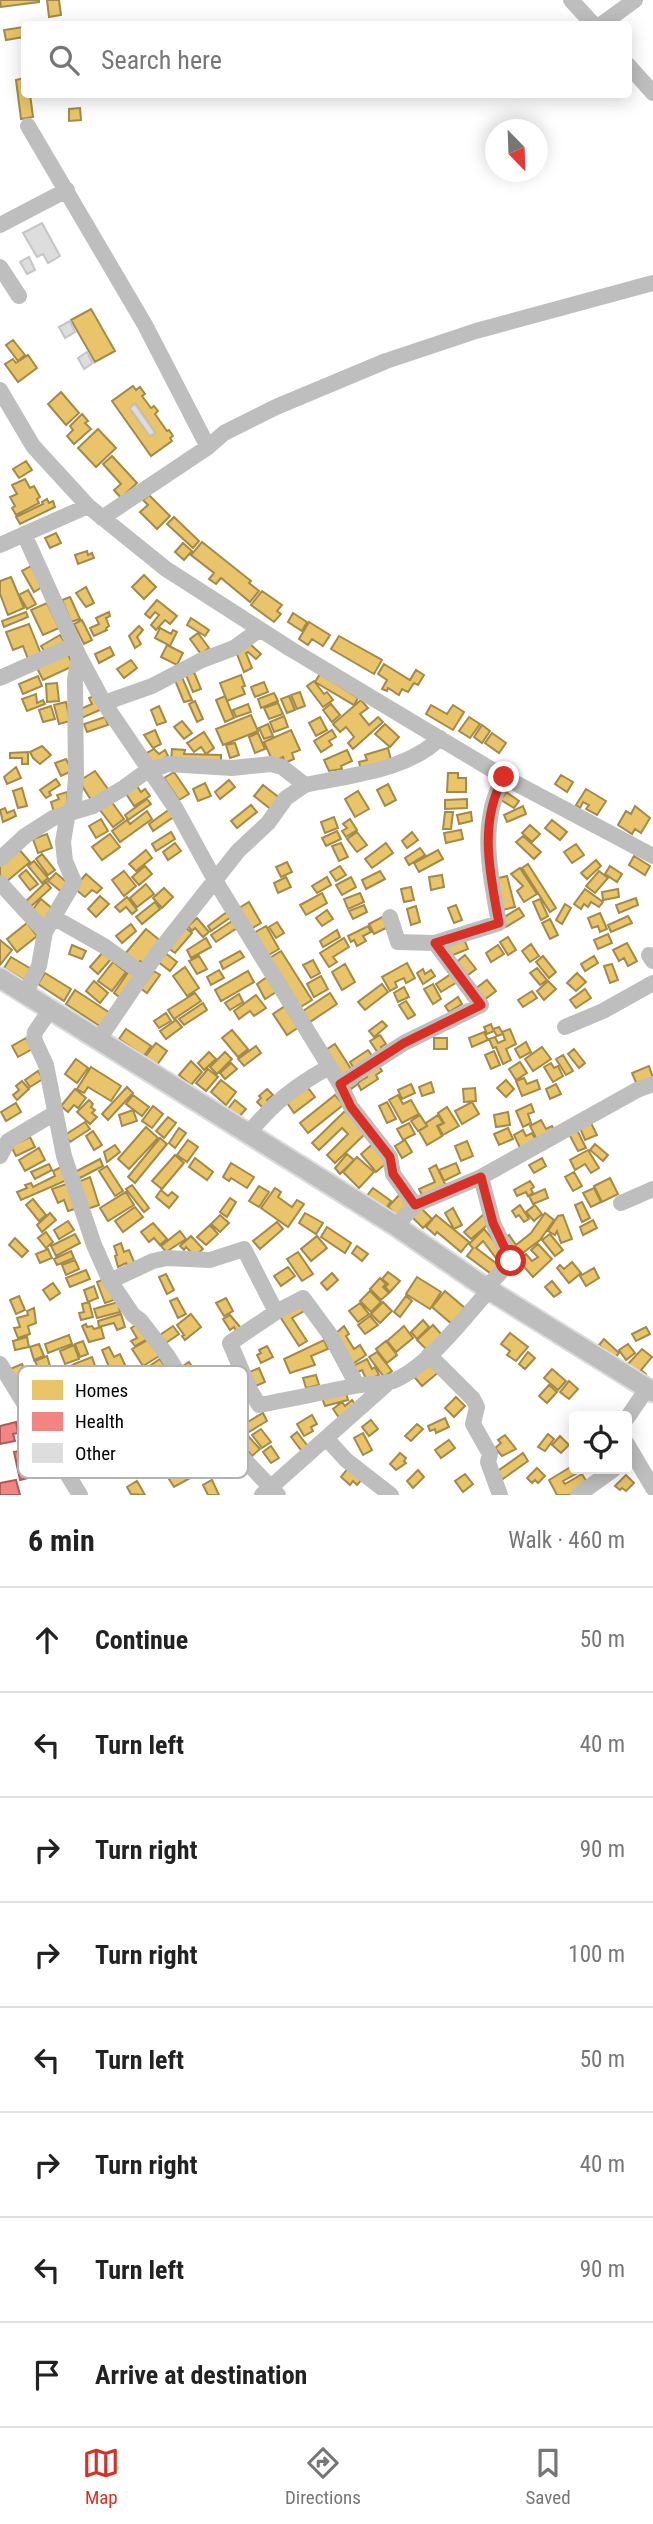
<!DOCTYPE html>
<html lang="en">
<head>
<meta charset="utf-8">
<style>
	:root { --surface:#fff; --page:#f6f6f6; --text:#222; --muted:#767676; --line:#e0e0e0; --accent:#d93025 }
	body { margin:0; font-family:"Roboto Condensed",sans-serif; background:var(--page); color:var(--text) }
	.controls { position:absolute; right:21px; bottom:21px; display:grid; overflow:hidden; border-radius:7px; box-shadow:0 4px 18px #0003 }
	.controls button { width:63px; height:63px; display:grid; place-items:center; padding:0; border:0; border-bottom:2px solid var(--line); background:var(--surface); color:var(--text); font:35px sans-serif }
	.compass { position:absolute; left:485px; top:119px; width:63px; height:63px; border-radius:50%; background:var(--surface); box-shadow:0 4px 18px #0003; rotate:157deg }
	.stop { position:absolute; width:21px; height:21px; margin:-16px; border:5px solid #d93025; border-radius:50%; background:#fff }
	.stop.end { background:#d93025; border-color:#fff; box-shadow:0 2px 7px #0008 }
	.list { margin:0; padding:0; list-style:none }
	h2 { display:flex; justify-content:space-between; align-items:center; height:91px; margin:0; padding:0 28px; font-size:30px }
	h2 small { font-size:23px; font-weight:400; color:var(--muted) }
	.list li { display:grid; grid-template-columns:46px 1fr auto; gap:21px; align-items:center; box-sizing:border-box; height:105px; padding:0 28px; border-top:2px solid var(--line) }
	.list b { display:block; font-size:26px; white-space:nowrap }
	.list em { font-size:23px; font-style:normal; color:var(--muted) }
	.icon { flex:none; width:38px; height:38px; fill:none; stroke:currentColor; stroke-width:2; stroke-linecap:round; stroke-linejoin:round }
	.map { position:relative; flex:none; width:653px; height:1495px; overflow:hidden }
	.search { position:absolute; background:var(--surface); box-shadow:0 4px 18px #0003; left:21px; right:21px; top:21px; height:77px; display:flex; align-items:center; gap:18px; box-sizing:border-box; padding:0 24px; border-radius:7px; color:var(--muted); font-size:26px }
	.sheet { height:931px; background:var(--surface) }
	nav { display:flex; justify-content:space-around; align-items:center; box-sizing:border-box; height:98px; border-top:2px solid var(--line); background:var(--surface); font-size:19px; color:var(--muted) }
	nav a { display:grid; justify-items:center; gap:4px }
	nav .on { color:var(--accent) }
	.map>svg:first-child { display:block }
</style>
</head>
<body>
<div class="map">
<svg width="653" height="1495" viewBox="0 0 653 1495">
	<rect width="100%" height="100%" fill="#fff"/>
	<path fill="#e9c46a" stroke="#a3894a" stroke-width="2" fill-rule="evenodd" d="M 0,0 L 39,0 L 39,2 L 1,7 Z
		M 47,0 L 59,0 L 61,15 L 49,17 Z
		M 24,27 L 24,37 L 6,40 L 4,30 Z
		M 24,78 L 24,94 L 30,94 L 33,117 L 21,119 L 16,80 Z
		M 80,108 L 81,120 L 69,121 L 69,109 Z
		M 91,309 L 115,351 L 95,362 L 71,320 Z
		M 13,340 L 25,355 L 18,361 L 6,345 Z
		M 28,355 L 37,368 L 18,382 L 5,364 L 13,359 L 16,363 Z
		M 133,386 L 136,390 L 140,387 L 145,394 L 142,396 L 151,408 L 154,406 L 158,411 L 155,414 L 167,431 L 169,430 L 173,436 L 170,438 L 172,441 L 151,456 L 112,401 ZM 135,404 L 155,433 L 150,436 L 130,408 Z
		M 61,392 L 79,413 L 66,425 L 48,404 Z
		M 82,414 L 88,421 L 85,423 L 91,429 L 74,444 L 67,436 L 73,430 L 70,426 Z
		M 98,429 L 116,448 L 96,467 L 78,448 Z
		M 112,456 L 137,483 L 121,498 L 114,490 L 121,484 L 103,464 Z
		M 26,461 L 32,470 L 19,478 L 13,469 Z
		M 25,479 L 30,488 L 34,486 L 40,497 L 37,499 L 39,503 L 16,515 L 12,508 L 15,506 L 10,497 L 17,494 L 12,485 Z
		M 149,495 L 170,516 L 157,529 L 140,512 L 148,505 L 143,500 Z
		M 47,499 L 49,503 L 53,501 L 55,507 L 20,524 L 16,517 L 43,504 L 42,502 Z
		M 174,517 L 199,541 L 193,548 L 167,524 Z
		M 56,533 L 61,543 L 50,548 L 45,538 Z
		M 202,542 L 251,581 L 249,583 L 259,591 L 250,602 L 221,578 L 216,584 L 209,579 L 214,573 L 191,555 Z
		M 183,543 L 192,551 L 184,560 L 175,552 Z
		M 87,551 L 88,555 L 92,553 L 94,558 L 78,564 L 75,555 Z
		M 31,566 L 42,587 L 34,592 L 22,571 Z
		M 144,575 L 156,587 L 144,599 L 132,587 Z
		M 11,577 L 24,608 L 8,615 L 0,594 L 0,581 Z
		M 86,587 L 94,603 L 86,607 L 76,593 Z
		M 28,590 L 36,604 L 27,609 L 19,595 Z
		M 262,591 L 282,605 L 277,611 L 281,614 L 274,622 L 251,605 Z
		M 70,597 L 80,619 L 71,622 L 62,600 Z
		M 157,600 L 177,616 L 170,624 L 165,620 L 156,630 L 151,625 L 159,615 L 155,612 L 150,618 L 145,614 Z
		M 47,603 L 59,628 L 43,635 L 31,610 Z
		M 26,612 L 28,617 L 4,627 L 2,621 Z
		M 109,612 L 110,616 L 106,618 L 109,626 L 106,628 L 107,630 L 94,636 L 90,628 L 99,624 L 96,618 Z
		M 293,613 L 307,622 L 302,631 L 288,622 Z
		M 191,618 L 209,630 L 205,636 L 187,625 Z
		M 82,620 L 92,640 L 84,644 L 74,624 Z
		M 309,622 L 330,635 L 323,646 L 312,639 L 308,645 L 299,639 Z
		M 29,624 L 41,654 L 28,659 L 23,646 L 13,650 L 6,632 Z
		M 139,626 L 143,630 L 137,637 L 141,644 L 135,648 L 129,636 Z
		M 160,628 L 171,634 L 173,630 L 177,632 L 170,646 L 155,638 Z
		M 198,633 L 209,648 L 201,654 L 190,639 Z
		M 60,635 L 65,643 L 46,654 L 41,646 Z
		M 339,636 L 382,660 L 374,674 L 331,649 Z
		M 249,643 L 261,654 L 256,659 L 248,652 L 246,653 L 252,668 L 244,672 L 235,649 Z
		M 167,645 L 183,653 L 177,665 L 161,657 Z
		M 110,647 L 114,655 L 99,663 L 95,654 Z
		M 68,654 L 73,666 L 43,680 L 37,668 Z
		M 131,660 L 137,668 L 124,678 L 117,669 Z
		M 384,664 L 410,680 L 416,670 L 424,675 L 418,685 L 414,683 L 408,692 L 402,689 L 399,695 L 388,688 L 387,691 L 382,689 L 387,680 L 378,674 Z
		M 194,672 L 201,689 L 193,692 L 186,675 Z
		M 320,674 L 358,698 L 354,705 L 315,682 Z
		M 181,675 L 192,700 L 184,702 L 174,678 Z
		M 241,675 L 245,686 L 242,687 L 245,694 L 227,701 L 220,683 Z
		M 38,676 L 42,686 L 23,694 L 19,684 Z
		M 314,681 L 324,694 L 327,692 L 333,700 L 323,707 L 307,686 Z
		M 264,682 L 268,692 L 255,697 L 251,687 Z
		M 57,683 L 59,701 L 47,702 L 46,684 Z
		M 300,692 L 305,706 L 297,709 L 291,695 Z
		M 274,693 L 278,701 L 261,708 L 258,699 Z
		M 36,694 L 37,703 L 43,700 L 45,704 L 27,711 L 22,699 Z
		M 94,696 L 100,710 L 79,719 L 76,711 L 92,704 L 89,698 Z
		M 225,696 L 234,718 L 225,722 L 216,700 Z
		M 289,696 L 295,710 L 287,713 L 281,699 Z
		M 361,700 L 368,708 L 360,714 L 369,725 L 378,717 L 383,722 L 353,749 L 348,743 L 354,737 L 346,727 L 340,732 L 333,724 Z
		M 195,701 L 203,719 L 197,722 L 189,704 Z
		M 66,702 L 70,721 L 59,724 L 54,705 Z
		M 278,703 L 283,714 L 269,719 L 264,708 Z
		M 248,704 L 251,712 L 236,717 L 233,710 Z
		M 331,704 L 340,715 L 332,722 L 323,710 Z
		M 431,705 L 447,714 L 453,705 L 464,712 L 453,730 L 426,714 Z
		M 51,706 L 55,719 L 43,722 L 39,710 Z
		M 159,706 L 166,722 L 157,725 L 151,710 Z
		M 251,715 L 258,731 L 223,745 L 216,729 Z
		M 284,716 L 288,727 L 274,732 L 270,722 Z
		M 105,717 L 108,725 L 87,732 L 84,724 Z
		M 320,717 L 327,730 L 316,736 L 309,723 Z
		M 469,717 L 480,724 L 470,738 L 459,731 Z
		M 182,721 L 192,733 L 184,739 L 174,727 Z
		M 268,724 L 273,736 L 264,739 L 259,728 Z
		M 385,724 L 399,737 L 390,747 L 375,734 Z
		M 482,725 L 490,731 L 482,743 L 474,737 Z
		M 155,730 L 161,744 L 153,748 L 144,735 Z
		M 291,730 L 300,750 L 292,753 L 294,759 L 285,763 L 283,757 L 273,762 L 264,742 Z
		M 332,730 L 336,737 L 329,741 L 332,745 L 321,752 L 314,741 Z
		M 204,732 L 214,748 L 206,754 L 201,747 L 194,752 L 187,743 Z
		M 258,733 L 265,749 L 255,753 L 249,737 Z
		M 492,733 L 506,743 L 499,753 L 485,743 Z
		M 235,743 L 239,755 L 230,758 L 226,745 Z
		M 42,746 L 51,755 L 40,764 L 33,758 L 30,752 Z
		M 388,748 L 391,760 L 361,770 L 359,762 L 367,760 L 365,755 Z
		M 154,749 L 159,754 L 165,750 L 168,756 L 152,766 L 145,754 Z
		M 172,749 L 185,750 L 184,754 L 221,755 L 221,764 L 171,762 Z
		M 347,750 L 352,761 L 341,766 L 342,769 L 329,771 L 324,760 Z
		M 28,752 L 28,764 L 22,764 L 22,758 L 10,758 L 10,753 Z
		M 66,759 L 72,771 L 61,776 L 55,763 Z
		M 16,767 L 21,778 L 7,784 L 4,777 Z
		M 95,771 L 110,792 L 93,803 L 79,781 Z
		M 174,772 L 189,794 L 179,800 L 164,778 Z
		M 448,773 L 458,773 L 458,778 L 466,778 L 466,792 L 447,792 Z
		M 561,775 L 573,782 L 567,792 L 555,784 Z
		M 56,779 L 60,785 L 49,792 L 51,795 L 46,798 L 40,790 Z
		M 229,780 L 235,787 L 220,799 L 215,792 Z
		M 205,783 L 211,796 L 198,801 L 193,789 Z
		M 388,784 L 396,800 L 385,806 L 377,790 Z
		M 136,785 L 141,792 L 145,789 L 150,796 L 134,806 L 125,792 Z
		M 263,785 L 281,799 L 273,811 L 254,796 Z
		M 22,788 L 27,806 L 18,808 L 13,791 Z
		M 586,789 L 606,801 L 597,815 L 586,809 L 589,805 L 583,802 L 580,808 L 576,805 Z
		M 358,791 L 369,809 L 355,817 L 345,799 Z
		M 67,792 L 67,806 L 55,816 L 51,802 L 59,799 L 57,795 Z
		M 506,792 L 519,801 L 514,808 L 501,800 Z
		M 147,799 L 151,804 L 128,820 L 125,815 Z
		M 467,799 L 467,808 L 445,809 L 445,800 Z
		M 111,801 L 124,819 L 113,827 L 100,810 Z
		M 251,805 L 257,812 L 237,828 L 231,821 Z
		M 523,806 L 526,814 L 507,822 L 504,815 Z
		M 635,806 L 650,818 L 641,833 L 635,829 L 632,834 L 618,825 L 626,811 L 631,814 Z
		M 5,808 L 7,813 L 14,810 L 16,816 L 3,822 L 0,810 Z
		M 170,809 L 175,816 L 153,831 L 149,824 Z
		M 147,811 L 152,819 L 120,842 L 112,831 L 127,820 L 130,824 Z
		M 445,812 L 453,812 L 451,829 L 443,829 Z
		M 471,812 L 472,821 L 459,824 L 457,815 Z
		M 334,817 L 338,828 L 325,833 L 321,822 Z
		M 101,819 L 108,831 L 96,838 L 89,826 Z
		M 350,819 L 357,830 L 346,837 L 342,831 L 347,828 L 343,824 Z
		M 552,820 L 567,832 L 560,840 L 545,828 Z
		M 530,825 L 540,834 L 532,842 L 522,833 Z
		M 461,830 L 463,839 L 446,843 L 444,833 Z
		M 337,831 L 341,839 L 326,846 L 322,838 Z
		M 171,832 L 175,839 L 156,851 L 152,844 Z
		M 357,832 L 367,845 L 357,852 L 347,839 Z
		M 412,832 L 418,840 L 407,848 L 402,841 Z
		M 47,834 L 52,848 L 38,853 L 33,839 Z
		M 110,834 L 120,847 L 102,860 L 92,847 Z
		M 523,836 L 541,852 L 534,859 L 516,842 Z
		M 175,843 L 181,851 L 168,860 L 163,852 Z
		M 341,843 L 348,857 L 339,861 L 332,846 Z
		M 386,843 L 393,853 L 372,868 L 365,859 Z
		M 576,844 L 584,855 L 572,863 L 564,852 Z
		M 17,847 L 30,862 L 6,882 L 0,875 L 0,862 Z
		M 420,848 L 425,855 L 409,865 L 405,858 Z
		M 146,850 L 152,858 L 136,871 L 129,864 Z
		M 438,850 L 443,859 L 419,872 L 414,863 Z
		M 42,854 L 55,870 L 48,875 L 36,859 Z
		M 634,856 L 650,866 L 645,875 L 629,865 Z
		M 596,860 L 601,866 L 587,879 L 581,873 Z
		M 34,861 L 48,878 L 42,883 L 28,866 Z
		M 287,862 L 292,872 L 281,877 L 276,867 Z
		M 528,864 L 556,908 L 550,912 L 522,868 Z
		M 145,866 L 152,874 L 139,885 L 132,877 Z
		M 340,866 L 346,875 L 336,881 L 330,872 Z
		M 610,866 L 622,874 L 617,882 L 605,874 Z
		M 520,868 L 537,894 L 524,902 L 517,891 L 523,886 L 511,874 Z
		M 26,870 L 38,884 L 30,890 L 19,876 Z
		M 124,871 L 136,886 L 124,896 L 112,880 Z
		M 380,871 L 385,879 L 366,889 L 362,880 Z
		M 599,871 L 608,878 L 595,893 L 586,886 Z
		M 56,873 L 70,885 L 63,893 L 48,881 Z
		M 86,874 L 102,888 L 97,893 L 92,890 L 85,897 L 74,888 Z
		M 442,875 L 444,887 L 431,890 L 429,877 Z
		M 507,876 L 515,907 L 502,910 L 494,879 Z
		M 286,877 L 291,887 L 278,893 L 274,883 Z
		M 327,877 L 331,885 L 317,893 L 312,886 Z
		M 351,877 L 356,887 L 342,895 L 336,885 Z
		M 46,882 L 51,888 L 27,910 L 22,905 Z
		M 146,884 L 154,894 L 137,907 L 130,898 Z
		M 411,887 L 414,900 L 404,902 L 401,889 Z
		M 164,888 L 173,897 L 162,908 L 153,898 Z
		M 585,889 L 603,902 L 599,907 L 591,902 L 588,907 L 584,904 L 581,909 L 574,904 Z
		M 618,889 L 619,897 L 603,900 L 602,892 Z
		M 322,893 L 327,903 L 306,915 L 300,905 Z
		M 360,893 L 364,902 L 348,909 L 344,899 Z
		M 100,896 L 109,904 L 96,917 L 88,909 Z
		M 127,897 L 137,910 L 132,914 L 126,907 L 120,912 L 115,907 Z
		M 636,898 L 638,905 L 619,913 L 616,905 Z
		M 41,899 L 54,910 L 43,924 L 29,914 Z
		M 540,899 L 548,916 L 541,920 L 533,902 Z
		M 155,902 L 160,909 L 142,924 L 136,917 Z
		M 249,902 L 261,923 L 251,929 L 239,908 Z
		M 565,904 L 571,908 L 562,924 L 556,920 Z
		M 364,905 L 367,912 L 353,919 L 349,911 Z
		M 456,905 L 462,920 L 454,923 L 448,908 Z
		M 416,906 L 420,922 L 411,925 L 407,909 Z
		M 519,908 L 524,916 L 506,927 L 501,919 Z
		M 327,910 L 333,919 L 322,926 L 316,918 Z
		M 227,912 L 231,917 L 211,931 L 208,926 Z
		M 600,913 L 607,929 L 600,932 L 598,926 L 592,928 L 588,918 Z
		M 384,916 L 390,926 L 374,934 L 369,924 Z
		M 628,916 L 632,923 L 611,932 L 608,925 Z
		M 197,918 L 209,932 L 203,937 L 195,928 L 192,931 L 188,926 Z
		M 550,919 L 558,935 L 550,939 L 542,923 Z
		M 232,921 L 237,928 L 216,942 L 211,935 Z
		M 277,922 L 284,933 L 276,938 L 269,927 Z
		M 27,923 L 37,936 L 17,952 L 7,939 Z
		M 131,924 L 136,931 L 122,943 L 116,936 Z
		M 266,926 L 279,949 L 267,956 L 254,933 Z
		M 368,926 L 371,932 L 363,936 L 366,941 L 357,946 L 354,940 L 351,942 L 348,936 Z
		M 186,928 L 192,933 L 175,953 L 168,948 Z
		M 146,929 L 162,942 L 143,963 L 140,961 L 137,965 L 124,955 Z
		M 337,930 L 340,937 L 323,947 L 320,941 Z
		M 608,934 L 612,943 L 598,949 L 594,940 Z
		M 508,937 L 516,950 L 508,955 L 500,942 Z
		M 206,938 L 211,947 L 191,958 L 187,950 Z
		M 344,938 L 349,947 L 333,957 L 337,962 L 329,967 L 320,953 Z
		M 464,939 L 468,949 L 448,957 L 443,947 Z
		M 0,940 L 12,950 L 0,965 Z
		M 627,943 L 637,961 L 628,966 L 624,958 L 619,961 L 613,950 Z
		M 531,944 L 539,956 L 530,962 L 522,951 Z
		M 72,945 L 86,951 L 82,959 L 69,954 Z
		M 498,945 L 504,954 L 491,962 L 486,953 Z
		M 104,951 L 112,958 L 98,974 L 90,967 Z
		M 240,951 L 244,957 L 223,969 L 220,962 Z
		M 281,951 L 312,1000 L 299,1008 L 268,959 Z
		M 164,952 L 177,962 L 170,971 L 157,961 Z
		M 465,955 L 476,969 L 464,978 L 454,964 Z
		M 199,956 L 207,969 L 197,974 L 189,961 Z
		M 543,956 L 556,972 L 549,978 L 536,962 Z
		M 594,956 L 598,963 L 585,971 L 581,964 Z
		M 11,957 L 33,970 L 26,981 L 4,968 Z
		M 313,960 L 320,973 L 311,978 L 303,965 Z
		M 113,962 L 126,972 L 112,991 L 98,981 Z
		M 407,963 L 415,978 L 406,983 L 404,978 L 395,982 L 397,987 L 390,991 L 382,977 Z
		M 345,964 L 355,982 L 342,990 L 332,972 Z
		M 612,964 L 618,980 L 610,983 L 604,966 Z
		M 185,967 L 199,988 L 187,996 L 173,976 Z
		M 131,968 L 139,974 L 122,999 L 114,993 Z
		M 537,968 L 547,980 L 540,985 L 530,973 Z
		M 423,969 L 425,974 L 431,970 L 435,976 L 423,984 L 417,973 Z
		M 219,970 L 224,978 L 211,985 L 207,977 Z
		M 154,971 L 160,975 L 147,993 L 140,988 Z
		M 248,971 L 254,982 L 221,1001 L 215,990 Z
		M 454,972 L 459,981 L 441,992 L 436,984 Z
		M 45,973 L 71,989 L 64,1001 L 38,984 Z
		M 577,973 L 586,982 L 576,991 L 567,983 Z
		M 321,976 L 328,989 L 314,997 L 307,984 Z
		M 267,977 L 276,992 L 265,999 L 257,984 Z
		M 487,980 L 496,991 L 484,1000 L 475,989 Z
		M 94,981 L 108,993 L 100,1003 L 86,991 Z
		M 548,981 L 556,989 L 544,1000 L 537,991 Z
		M 382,984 L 388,992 L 365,1010 L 358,1002 Z
		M 433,984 L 441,999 L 433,1004 L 424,989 Z
		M 404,987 L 409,997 L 398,1002 L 394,993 Z
		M 585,989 L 591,998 L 576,1008 L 570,1000 Z
		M 75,990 L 110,1013 L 101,1027 L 66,1004 Z
		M 532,991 L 537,998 L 523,1007 L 518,1000 Z
		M 195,993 L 201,1001 L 174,1019 L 168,1010 Z
		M 330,993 L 337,1004 L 307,1024 L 300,1013 Z
		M 239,994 L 243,1002 L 230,1010 L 225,1003 Z
		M 256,995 L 266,1008 L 254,1016 L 250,1011 L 239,1019 L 234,1011 Z
		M 458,997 L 462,1004 L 449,1012 L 445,1006 Z
		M 406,1001 L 415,1015 L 408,1019 L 399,1005 Z
		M 203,1003 L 207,1010 L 184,1025 L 179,1019 Z
		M 285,1006 L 299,1027 L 287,1035 L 273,1014 Z
		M 166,1013 L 171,1021 L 159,1028 L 154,1021 Z
		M 176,1020 L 182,1027 L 166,1039 L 160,1031 Z
		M 382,1021 L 387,1026 L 374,1037 L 369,1031 Z
		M 491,1024 L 493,1029 L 499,1027 L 502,1032 L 510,1029 L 516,1044 L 506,1049 L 511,1060 L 503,1064 L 496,1047 L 493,1048 L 489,1039 L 495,1037 L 498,1043 L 505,1040 L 503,1034 L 497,1036 L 494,1031 L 487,1034 L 484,1027 Z
		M 126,1029 L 151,1046 L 144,1056 L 119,1039 Z
		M 232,1030 L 248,1049 L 238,1057 L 222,1038 Z
		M 484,1032 L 488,1040 L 472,1047 L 469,1038 Z
		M 380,1035 L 386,1044 L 381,1047 L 384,1053 L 380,1056 L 370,1041 Z
		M 26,1038 L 32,1049 L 18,1057 L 12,1046 Z
		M 434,1038 L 447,1038 L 447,1049 L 434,1049 Z
		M 526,1042 L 531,1052 L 520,1058 L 515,1049 Z
		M 156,1043 L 167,1051 L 157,1065 L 145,1057 Z
		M 335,1044 L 353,1072 L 342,1079 L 324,1051 Z
		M 256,1046 L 261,1053 L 244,1066 L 238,1059 Z
		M 542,1047 L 551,1059 L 533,1071 L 525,1059 Z
		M 574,1049 L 585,1063 L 579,1068 L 568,1054 Z
		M 368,1050 L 375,1060 L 356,1072 L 350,1062 Z
		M 494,1051 L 500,1065 L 491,1069 L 485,1055 Z
		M 209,1052 L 216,1059 L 204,1070 L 198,1063 Z
		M 225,1052 L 232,1059 L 217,1074 L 210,1067 Z
		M 563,1055 L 573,1071 L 566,1075 L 556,1059 Z
		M 76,1059 L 88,1068 L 77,1083 L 65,1074 Z
		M 191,1061 L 202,1072 L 191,1085 L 179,1075 Z
		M 520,1062 L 527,1073 L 516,1080 L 509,1069 Z
		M 231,1063 L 237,1069 L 225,1079 L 220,1073 Z
		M 551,1063 L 554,1068 L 558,1066 L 563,1076 L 553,1082 L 544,1067 Z
		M 378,1065 L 382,1071 L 376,1075 L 378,1079 L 361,1090 L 358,1084 L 351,1089 L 348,1084 L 356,1079 L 359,1082 L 367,1077 L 365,1074 Z
		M 649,1066 L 653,1078 L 637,1085 L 632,1073 Z
		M 91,1067 L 121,1086 L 111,1101 L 88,1087 L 84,1093 L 77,1089 Z
		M 208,1069 L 218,1077 L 206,1091 L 196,1083 Z
		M 38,1071 L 43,1079 L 30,1087 L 25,1080 Z
		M 524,1078 L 527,1084 L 537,1080 L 540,1089 L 522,1096 L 516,1081 Z
		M 221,1080 L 236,1092 L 226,1105 L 211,1092 Z
		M 506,1080 L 514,1089 L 506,1097 L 497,1088 Z
		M 22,1081 L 29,1089 L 17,1100 L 13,1095 L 19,1090 L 16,1086 Z
		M 431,1082 L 434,1092 L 422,1096 L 419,1087 Z
		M 305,1084 L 315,1097 L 294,1113 L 285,1100 Z
		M 411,1084 L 415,1093 L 402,1099 L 398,1090 Z
		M 556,1084 L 561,1094 L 550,1099 L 546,1089 Z
		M 127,1087 L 133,1093 L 108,1120 L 102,1114 Z
		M 475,1088 L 476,1101 L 464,1102 L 463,1089 Z
		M 75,1089 L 86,1098 L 78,1108 L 74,1105 L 68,1112 L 61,1106 Z
		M 267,1089 L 273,1095 L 267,1100 L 270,1104 L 264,1109 L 257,1102 L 261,1098 L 259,1096 Z
		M 133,1095 L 149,1107 L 142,1116 L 126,1104 Z
		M 335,1095 L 343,1105 L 308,1133 L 300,1123 Z
		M 398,1095 L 403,1104 L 411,1100 L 419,1114 L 402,1123 L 389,1100 Z
		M 89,1100 L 93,1104 L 91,1107 L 95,1110 L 92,1113 L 97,1117 L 90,1124 L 77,1112 Z
		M 235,1100 L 246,1109 L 238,1118 L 227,1110 Z
		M 387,1102 L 396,1119 L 387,1123 L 379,1106 Z
		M 472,1102 L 479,1114 L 462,1124 L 455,1111 Z
		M 16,1103 L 21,1112 L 6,1121 L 1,1112 Z
		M 531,1104 L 534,1112 L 528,1114 L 531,1123 L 523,1127 L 516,1111 Z
		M 153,1106 L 163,1114 L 152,1128 L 142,1121 Z
		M 447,1107 L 459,1126 L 443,1135 L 438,1126 L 444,1123 L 438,1113 Z
		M 133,1110 L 137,1121 L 122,1126 L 119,1115 Z
		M 345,1111 L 366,1133 L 335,1163 L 327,1155 L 348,1134 L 342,1128 L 319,1150 L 312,1143 Z
		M 508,1112 L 510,1125 L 496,1127 L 494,1115 Z
		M 420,1115 L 427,1126 L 418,1131 L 411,1121 Z
		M 438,1115 L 443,1123 L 437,1126 L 442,1136 L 427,1145 L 419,1131 L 427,1126 L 426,1123 Z
		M 168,1117 L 176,1123 L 164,1138 L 156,1131 Z
		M 541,1120 L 546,1129 L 552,1126 L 556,1133 L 538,1142 L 530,1126 Z
		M 85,1122 L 90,1129 L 70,1142 L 65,1135 Z
		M 409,1123 L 415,1134 L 403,1140 L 397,1129 Z
		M 591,1123 L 597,1135 L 585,1140 L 580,1128 Z
		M 146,1127 L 158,1138 L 129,1169 L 118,1159 Z
		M 179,1128 L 186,1133 L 175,1148 L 169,1143 Z
		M 508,1128 L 513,1139 L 499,1145 L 494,1134 Z
		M 523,1130 L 526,1136 L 532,1133 L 537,1142 L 521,1150 L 514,1135 Z
		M 577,1130 L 586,1148 L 578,1151 L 569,1134 Z
		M 93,1131 L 102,1145 L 94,1150 L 86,1136 Z
		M 30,1137 L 35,1147 L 16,1156 L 11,1146 Z
		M 160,1138 L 167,1144 L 135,1183 L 128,1177 Z
		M 188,1140 L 198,1147 L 187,1162 L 177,1155 Z
		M 405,1140 L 412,1152 L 402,1158 L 395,1146 Z
		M 467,1141 L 473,1156 L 461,1161 L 455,1146 Z
		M 375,1142 L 390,1160 L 376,1172 L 361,1154 Z
		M 595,1144 L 608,1155 L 603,1161 L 590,1150 Z
		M 115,1145 L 120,1152 L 107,1162 L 104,1152 Z
		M 39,1148 L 45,1160 L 25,1171 L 19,1160 Z
		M 588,1150 L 599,1168 L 591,1173 L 585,1164 L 575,1170 L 570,1160 Z
		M 347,1154 L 354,1160 L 340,1174 L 335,1168 Z
		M 175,1155 L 184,1163 L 162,1189 L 152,1181 Z
		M 357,1157 L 374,1172 L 359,1188 L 343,1172 Z
		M 195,1158 L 213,1172 L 207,1180 L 189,1167 Z
		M 542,1158 L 546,1166 L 534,1173 L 529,1165 Z
		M 100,1159 L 103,1166 L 78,1179 L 75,1172 Z
		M 231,1163 L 254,1177 L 247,1188 L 231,1178 L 229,1181 L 223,1177 Z
		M 456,1163 L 460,1173 L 444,1181 L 439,1170 Z
		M 49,1164 L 52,1170 L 35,1179 L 31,1172 Z
		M 436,1165 L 446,1186 L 423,1197 L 419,1189 L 435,1182 L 429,1169 Z
		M 107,1166 L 123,1191 L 115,1196 L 99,1171 Z
		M 61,1167 L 67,1180 L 21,1200 L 17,1192 L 27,1188 L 25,1185 L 31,1183 L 33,1187 L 55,1176 L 53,1171 Z
		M 574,1172 L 582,1186 L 573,1191 L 565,1177 Z
		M 90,1177 L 99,1205 L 87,1209 L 78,1182 Z
		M 610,1178 L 618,1194 L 602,1202 L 594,1186 Z
		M 530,1181 L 534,1187 L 531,1189 L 533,1193 L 528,1196 L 526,1192 L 517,1196 L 514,1190 Z
		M 69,1183 L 78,1208 L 68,1211 L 64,1200 L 58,1203 L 52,1189 Z
		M 132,1185 L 149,1208 L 144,1212 L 126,1189 Z
		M 259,1186 L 269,1192 L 259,1207 L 249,1201 Z
		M 275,1188 L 281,1192 L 278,1197 L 292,1207 L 297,1200 L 304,1204 L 288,1227 L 261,1208 Z
		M 373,1188 L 391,1201 L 385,1210 L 366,1197 Z
		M 594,1188 L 601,1202 L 591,1207 L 583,1193 Z
		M 545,1189 L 548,1198 L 533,1204 L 529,1196 Z
		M 161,1190 L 168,1196 L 172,1192 L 178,1197 L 169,1208 L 156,1197 Z
		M 126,1192 L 134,1205 L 108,1221 L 100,1208 Z
		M 402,1192 L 413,1203 L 399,1217 L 388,1207 Z
		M 230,1198 L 236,1202 L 227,1217 L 220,1212 Z
		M 33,1199 L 46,1215 L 39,1221 L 26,1205 Z
		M 582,1202 L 590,1218 L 582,1222 L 575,1205 Z
		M 520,1205 L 529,1219 L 524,1222 L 519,1215 L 516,1217 L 512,1211 Z
		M 535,1205 L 542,1214 L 534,1221 L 526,1212 Z
		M 419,1206 L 432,1219 L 423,1228 L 411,1216 Z
		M 135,1207 L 143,1217 L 123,1232 L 115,1221 Z
		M 453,1208 L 462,1225 L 454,1229 L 445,1213 Z
		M 50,1213 L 56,1220 L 42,1232 L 37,1225 Z
		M 305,1213 L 323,1223 L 316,1234 L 299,1223 Z
		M 545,1213 L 554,1220 L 540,1240 L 512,1261 L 502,1240 L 509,1235 L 516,1245 L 531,1233 Z
		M 484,1214 L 491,1222 L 471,1239 L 464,1232 Z
		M 220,1215 L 229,1223 L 220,1232 L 211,1224 Z
		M 436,1215 L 469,1242 L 461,1252 L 437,1232 L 435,1235 L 426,1227 Z
		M 563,1215 L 572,1239 L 561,1243 L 557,1231 L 555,1235 L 548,1231 L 558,1216 Z
		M 593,1220 L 597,1228 L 583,1235 L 580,1227 Z
		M 68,1221 L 74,1230 L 59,1239 L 54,1230 Z
		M 277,1222 L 283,1229 L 260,1249 L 253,1241 Z
		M 153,1223 L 167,1239 L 160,1245 L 154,1238 L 149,1242 L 141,1232 Z
		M 210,1225 L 218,1234 L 206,1245 L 197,1237 Z
		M 327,1227 L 351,1243 L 345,1253 L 321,1237 Z
		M 484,1229 L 510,1260 L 502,1266 L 483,1241 L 476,1248 L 501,1267 L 494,1276 L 467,1256 L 473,1248 L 469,1244 Z
		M 180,1231 L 186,1239 L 166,1252 L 161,1246 Z
		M 46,1232 L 53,1242 L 46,1248 L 38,1238 Z
		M 75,1234 L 80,1243 L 56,1256 L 51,1246 Z
		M 550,1234 L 563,1250 L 555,1256 L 542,1240 Z
		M 191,1236 L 203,1249 L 195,1256 L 186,1247 L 184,1250 L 180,1246 Z
		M 317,1236 L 327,1248 L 311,1261 L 301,1249 Z
		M 15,1238 L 28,1251 L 22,1257 L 9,1245 Z
		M 121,1243 L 124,1252 L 129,1250 L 135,1264 L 128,1267 L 126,1263 L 118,1267 L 115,1256 L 117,1255 L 114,1246 Z
		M 538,1244 L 552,1259 L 533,1277 L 519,1261 L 526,1254 L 532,1261 L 538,1257 L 531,1250 Z
		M 357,1246 L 368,1254 L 362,1261 L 352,1253 Z
		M 48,1249 L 52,1258 L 40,1263 L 36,1254 Z
		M 71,1251 L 74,1258 L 57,1265 L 54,1259 Z
		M 298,1252 L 313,1274 L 302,1281 L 287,1259 Z
		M 75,1260 L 79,1269 L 66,1275 L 62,1265 Z
		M 572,1262 L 581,1273 L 569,1283 L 557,1268 L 560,1265 L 564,1269 Z
		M 288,1267 L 295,1276 L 281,1286 L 274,1276 Z
		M 594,1268 L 599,1278 L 586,1286 L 580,1276 Z
		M 86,1270 L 90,1279 L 70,1287 L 66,1278 Z
		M 388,1272 L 400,1281 L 390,1292 L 385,1287 L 388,1284 L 382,1279 Z
		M 332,1273 L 338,1280 L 327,1290 L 321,1283 Z
		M 166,1274 L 174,1290 L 167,1294 L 159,1277 Z
		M 417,1277 L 441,1292 L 430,1309 L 406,1294 Z
		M 106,1278 L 114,1300 L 105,1303 L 97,1282 Z
		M 380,1278 L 386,1284 L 383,1287 L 389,1293 L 381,1300 L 370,1289 Z
		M 552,1281 L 561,1292 L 554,1297 L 545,1287 Z
		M 53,1283 L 60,1293 L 50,1300 L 43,1290 Z
		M 94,1286 L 98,1298 L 88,1302 L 84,1290 Z
		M 370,1291 L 381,1302 L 371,1312 L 360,1301 Z
		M 445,1291 L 466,1309 L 453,1325 L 432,1307 Z
		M 19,1296 L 25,1310 L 16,1314 L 10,1300 Z
		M 406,1296 L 412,1301 L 400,1317 L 394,1312 Z
		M 177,1298 L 186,1314 L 178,1318 L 170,1301 Z
		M 226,1298 L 233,1311 L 224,1316 L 216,1303 Z
		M 89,1302 L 93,1317 L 81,1320 L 79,1313 L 84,1312 L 82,1304 Z
		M 118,1302 L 120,1312 L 97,1318 L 94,1309 Z
		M 300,1302 L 306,1310 L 292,1318 L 307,1341 L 299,1346 L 279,1315 Z
		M 383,1302 L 392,1311 L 380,1323 L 371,1314 Z
		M 360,1303 L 369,1314 L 358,1322 L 349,1311 Z
		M 34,1308 L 36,1323 L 28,1326 L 30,1334 L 18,1338 L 14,1328 L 20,1327 L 17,1318 L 28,1315 L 27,1311 Z
		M 121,1314 L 125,1327 L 117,1330 L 114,1323 L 99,1327 L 98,1321 Z
		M 191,1314 L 201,1327 L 185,1340 L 182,1336 L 184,1335 L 177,1325 Z
		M 230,1315 L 241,1328 L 236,1331 L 234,1327 L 230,1330 L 223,1319 Z
		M 370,1316 L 378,1325 L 365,1334 L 358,1325 Z
		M 423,1320 L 429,1327 L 417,1339 L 411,1332 Z
		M 139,1323 L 149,1338 L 135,1346 L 131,1341 L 137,1338 L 131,1328 Z
		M 86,1324 L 87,1327 L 92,1326 L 94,1329 L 101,1327 L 104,1338 L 89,1342 L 82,1326 Z
		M 433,1325 L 442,1335 L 427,1350 L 417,1340 Z
		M 173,1326 L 179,1334 L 166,1343 L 160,1335 Z
		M 344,1326 L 349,1334 L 346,1336 L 354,1349 L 360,1345 L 366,1355 L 351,1365 L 333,1336 Z
		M 404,1326 L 413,1338 L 396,1352 L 387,1341 Z
		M 646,1327 L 650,1334 L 636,1341 L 632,1334 Z
		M 510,1333 L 528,1347 L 516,1361 L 507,1355 L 510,1351 L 501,1344 Z
		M 69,1335 L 72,1344 L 48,1353 L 45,1344 Z
		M 27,1337 L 29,1347 L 15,1350 L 13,1341 Z
		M 151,1338 L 161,1355 L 143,1366 L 132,1349 Z
		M 604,1339 L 619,1353 L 614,1359 L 599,1345 Z
		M 324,1340 L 328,1349 L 311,1356 L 315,1365 L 290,1373 L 284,1359 Z
		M 83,1341 L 88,1354 L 80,1357 L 75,1344 Z
		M 386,1341 L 397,1355 L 387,1363 L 376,1349 Z
		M 39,1344 L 44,1356 L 34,1360 L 30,1347 Z
		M 628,1344 L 635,1353 L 626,1360 L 619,1350 Z
		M 74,1345 L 79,1359 L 65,1364 L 60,1351 Z
		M 267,1346 L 273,1357 L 261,1363 L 257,1355 L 261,1353 L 259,1350 Z
		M 109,1347 L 114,1357 L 120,1354 L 125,1365 L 112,1374 L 102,1350 Z
		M 642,1349 L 652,1357 L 641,1370 L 646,1374 L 642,1378 L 627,1365 Z
		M 377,1352 L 392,1371 L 384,1377 L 369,1357 Z
		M 528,1352 L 535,1358 L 525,1369 L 519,1364 Z
		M 47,1356 L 50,1366 L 39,1370 L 35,1361 Z
		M 92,1357 L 95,1366 L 78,1373 L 74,1364 Z
		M 429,1358 L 440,1371 L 422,1386 L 411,1373 Z
		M 160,1359 L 167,1370 L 151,1379 L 145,1369 Z
		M 367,1359 L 372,1369 L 375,1367 L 379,1375 L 367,1381 L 362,1370 L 354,1374 L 351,1367 Z
		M 189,1362 L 201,1380 L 191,1386 L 180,1368 Z
		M 22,1364 L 28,1378 L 17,1383 L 10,1369 Z
		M 73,1365 L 76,1374 L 55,1382 L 52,1372 Z
		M 259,1368 L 265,1382 L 253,1387 L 247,1373 Z
		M 552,1369 L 566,1381 L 558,1390 L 544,1378 Z
		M 316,1375 L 319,1385 L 306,1388 L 303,1378 Z
		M 569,1381 L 578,1389 L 569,1399 L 560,1392 Z
		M 549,1385 L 557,1392 L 547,1403 L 539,1396 Z
		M 346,1392 L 348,1400 L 325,1406 L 322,1398 Z
		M 456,1397 L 465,1406 L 454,1417 L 445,1408 Z
		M 352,1400 L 358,1408 L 342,1422 L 333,1409 L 342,1402 L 345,1406 Z
		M 263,1413 L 267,1421 L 249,1432 L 244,1424 Z
		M 312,1415 L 317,1424 L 311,1427 L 313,1431 L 304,1436 L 297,1424 Z
		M 445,1418 L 449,1427 L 436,1433 L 435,1429 L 430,1431 L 428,1426 Z
		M 371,1420 L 378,1429 L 369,1436 L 362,1427 Z
		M 417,1424 L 423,1429 L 411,1441 L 405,1436 Z
		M 261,1429 L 271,1442 L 262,1448 L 252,1435 Z
		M 297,1432 L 310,1449 L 304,1454 L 291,1437 Z
		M 363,1433 L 372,1450 L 363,1455 L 354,1438 Z
		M 548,1434 L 554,1439 L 545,1451 L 538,1447 Z
		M 505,1435 L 516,1449 L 502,1456 L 495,1448 L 501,1443 L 498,1440 Z
		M 560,1436 L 569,1445 L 561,1453 L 552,1445 Z
		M 249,1437 L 260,1449 L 252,1456 L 242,1444 Z
		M 449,1440 L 455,1448 L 441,1458 L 435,1450 Z
		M 271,1446 L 279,1458 L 271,1463 L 263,1452 Z
		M 400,1453 L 406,1458 L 404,1461 L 406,1463 L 396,1470 L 390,1464 Z
		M 523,1453 L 528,1461 L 500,1481 L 495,1473 Z
		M 209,1459 L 215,1471 L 201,1478 L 195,1466 Z
		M 574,1465 L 574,1469 L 581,1471 L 563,1481 L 565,1484 L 582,1474 L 588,1484 L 569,1495 L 557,1495 L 549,1480 Z
		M 191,1467 L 196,1475 L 174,1487 L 169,1479 Z
		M 349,1467 L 363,1478 L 357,1485 L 353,1481 L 350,1485 L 341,1477 Z
		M 537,1468 L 545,1476 L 538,1483 L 535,1480 L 532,1483 L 527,1478 Z
		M 418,1470 L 424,1477 L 413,1488 L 407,1481 Z
		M 465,1474 L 473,1484 L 463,1492 L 455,1481 Z
		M 626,1475 L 634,1483 L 626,1491 L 622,1488 L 620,1490 L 615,1486 Z
		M 212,1480 L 219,1495 L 208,1495 L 203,1485 Z
		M 137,1481 L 145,1495 L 131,1494 L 127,1487 Z"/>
	<path fill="#f28482" stroke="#a95c5b" stroke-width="2" d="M 16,1422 L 18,1433 L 13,1434 L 15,1441 L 0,1444 L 0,1426 Z
		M 32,1448 L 34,1460 L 29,1461 L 32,1477 L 20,1480 L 14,1452 Z
		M 16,1480 L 20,1495 L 0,1495 L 0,1483 Z"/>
	<path fill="#ddd" stroke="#c5c5c5" stroke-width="2" d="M 42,223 L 60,256 L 48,263 L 43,254 L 37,257 L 23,233 Z
		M 29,257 L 35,270 L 27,274 L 20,262 Z
		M 70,321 L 75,332 L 65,338 L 59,327 Z
		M 87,352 L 93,363 L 84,369 L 78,358 Z
		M 135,404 L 155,433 L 150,436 L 130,408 Z"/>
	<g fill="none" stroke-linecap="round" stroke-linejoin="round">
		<g stroke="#dbdbdb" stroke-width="23">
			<path id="major" d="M 0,978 L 396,1226 L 486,1288 L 653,1392"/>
		</g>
		<path stroke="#bebebe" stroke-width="16" d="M 571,0 L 593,24
			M 602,24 L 635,0
			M 628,65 L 653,93
			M 28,126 L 145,325 L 208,447 L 102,518
			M 0,225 L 67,190
			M 0,267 L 19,296
			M 0,390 L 33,446 L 88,506 L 166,569 L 289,648 L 504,777 L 653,856
			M 208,447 L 224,433 L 276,407 L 386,361 L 476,331 L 653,283
			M 24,534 L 79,656 L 104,703 L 176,809 L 216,882 L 340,1084 L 351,1107 L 390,1157 L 393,1174 L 415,1205
			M 0,545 L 88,506
			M 0,678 L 74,645
			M 104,703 L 152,686 L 202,660 L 234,648 L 259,630
			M 0,859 L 25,836 L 53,818 L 93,806 L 122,789 L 144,773 L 168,764 L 232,768 L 271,764 L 282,767 L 305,785 C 350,775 407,771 440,738
			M 0,883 L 45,932
			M 53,917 L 104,946 L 143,974
			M 390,917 L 398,942 L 435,943 L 499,923 C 490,874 478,822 504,777
			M 649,955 L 653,961
			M 25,994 L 39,966 L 45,932 L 74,882 L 65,861 L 63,842 L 67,818 L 74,803 L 76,777 L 75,680 L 79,656
			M 44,1019 L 35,1032 L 34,1039 L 46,1065 L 64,1156 L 94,1245 L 110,1281 L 133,1315 L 141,1321 L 167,1355 L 203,1414 L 219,1433 L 278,1495
			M 565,1027 L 603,1011 L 653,983
			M 99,1039 L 156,955 L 238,851 L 268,823 L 286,798 L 305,785
			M 340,1084 L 404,1043 L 481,1005 L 435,943
			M 248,1134 C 273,1103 295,1086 329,1067
			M 0,1156 L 8,1141 L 55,1113
			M 481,1177 L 493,1223 L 511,1261 L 486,1288
			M 621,1203 L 653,1189
			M 396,1226 L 415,1205 L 481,1177 L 637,1090 L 653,1084
			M 110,1281 L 153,1261 L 167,1258 L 210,1260 L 244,1249 L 276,1312
			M 429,1355 L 473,1399 L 477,1407 L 473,1424 L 490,1454 L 488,1462 L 500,1495
			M 0,1364 L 80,1495
			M 357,1385 L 331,1336 L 303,1298 L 276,1312 L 230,1343 L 250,1390 L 259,1405 C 292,1399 323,1392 355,1386 C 367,1383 381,1385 393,1381 C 426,1368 460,1323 484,1296
			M 207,1418 L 250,1390
			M 627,1418 L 642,1396
			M 327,1439 L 346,1460 L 391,1495
			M 627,1444 L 653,1488
			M 56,1455 L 86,1453 L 138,1442 L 203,1414
			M 262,1495 L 389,1382
			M 578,1495 L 614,1469"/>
		<use href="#major" stroke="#bdbdbd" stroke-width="19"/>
	</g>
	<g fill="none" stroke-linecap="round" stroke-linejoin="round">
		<path stroke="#d93025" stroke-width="9" d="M 504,777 C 478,822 490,874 499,923 L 435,943 L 481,1005 L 404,1043 L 340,1084 L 351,1107 L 390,1157 L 393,1174 L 415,1205 L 481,1177 L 493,1223 L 511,1261"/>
	</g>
	<rect x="18" y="1366" width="230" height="112" rx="10" fill="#fff" stroke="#b2b2b2" stroke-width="2"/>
	<rect x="32" y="1380" width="31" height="20" fill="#e9c46a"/>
	<rect x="32" y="1412" width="31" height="19" fill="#f28482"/>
	<rect x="32" y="1443" width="31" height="20" fill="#ddd"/>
	<g font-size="19" fill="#000">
		<text x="75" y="1397">Homes</text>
		<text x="75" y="1428">Health</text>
		<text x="75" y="1460">Other</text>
	</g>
</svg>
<div class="controls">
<button><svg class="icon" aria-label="locate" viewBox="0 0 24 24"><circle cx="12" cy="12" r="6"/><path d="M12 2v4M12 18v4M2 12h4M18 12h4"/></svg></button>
</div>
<svg class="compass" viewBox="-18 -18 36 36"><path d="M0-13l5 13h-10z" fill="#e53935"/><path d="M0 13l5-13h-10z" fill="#767676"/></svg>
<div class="stop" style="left:511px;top:1261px"></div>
<div class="stop end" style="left:504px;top:777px"></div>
<div class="search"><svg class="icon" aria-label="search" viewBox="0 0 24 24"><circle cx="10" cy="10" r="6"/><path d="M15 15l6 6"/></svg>Search here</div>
</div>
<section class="sheet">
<h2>6 min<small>Walk · 460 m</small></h2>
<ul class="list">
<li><svg class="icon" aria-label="ahead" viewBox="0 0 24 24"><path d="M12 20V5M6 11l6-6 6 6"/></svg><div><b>Continue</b></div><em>50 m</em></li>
<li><svg class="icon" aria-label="left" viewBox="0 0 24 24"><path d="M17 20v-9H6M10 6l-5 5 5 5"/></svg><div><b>Turn left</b></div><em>40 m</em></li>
<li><svg class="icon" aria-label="right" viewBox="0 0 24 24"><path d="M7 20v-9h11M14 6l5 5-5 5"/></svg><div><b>Turn right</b></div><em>90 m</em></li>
<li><svg class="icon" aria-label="right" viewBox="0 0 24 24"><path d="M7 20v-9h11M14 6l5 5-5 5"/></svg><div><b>Turn right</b></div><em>100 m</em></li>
<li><svg class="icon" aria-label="left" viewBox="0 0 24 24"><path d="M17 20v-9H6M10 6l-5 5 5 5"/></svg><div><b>Turn left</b></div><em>50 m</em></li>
<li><svg class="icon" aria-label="right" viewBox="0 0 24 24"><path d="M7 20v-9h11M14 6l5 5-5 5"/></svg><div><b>Turn right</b></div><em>40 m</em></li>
<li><svg class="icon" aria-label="left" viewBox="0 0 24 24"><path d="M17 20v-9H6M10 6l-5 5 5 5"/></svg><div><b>Turn left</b></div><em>90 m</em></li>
<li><svg class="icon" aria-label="arrive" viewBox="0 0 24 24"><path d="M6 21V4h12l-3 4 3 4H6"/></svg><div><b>Arrive at destination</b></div></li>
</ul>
</section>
<nav>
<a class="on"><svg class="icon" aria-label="map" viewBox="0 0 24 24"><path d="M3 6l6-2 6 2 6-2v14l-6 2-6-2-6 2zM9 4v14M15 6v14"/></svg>Map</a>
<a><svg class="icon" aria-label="directions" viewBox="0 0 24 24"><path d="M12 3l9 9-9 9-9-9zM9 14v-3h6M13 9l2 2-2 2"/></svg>Directions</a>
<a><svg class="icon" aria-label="saved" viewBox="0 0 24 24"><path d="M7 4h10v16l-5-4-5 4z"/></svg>Saved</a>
</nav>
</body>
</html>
